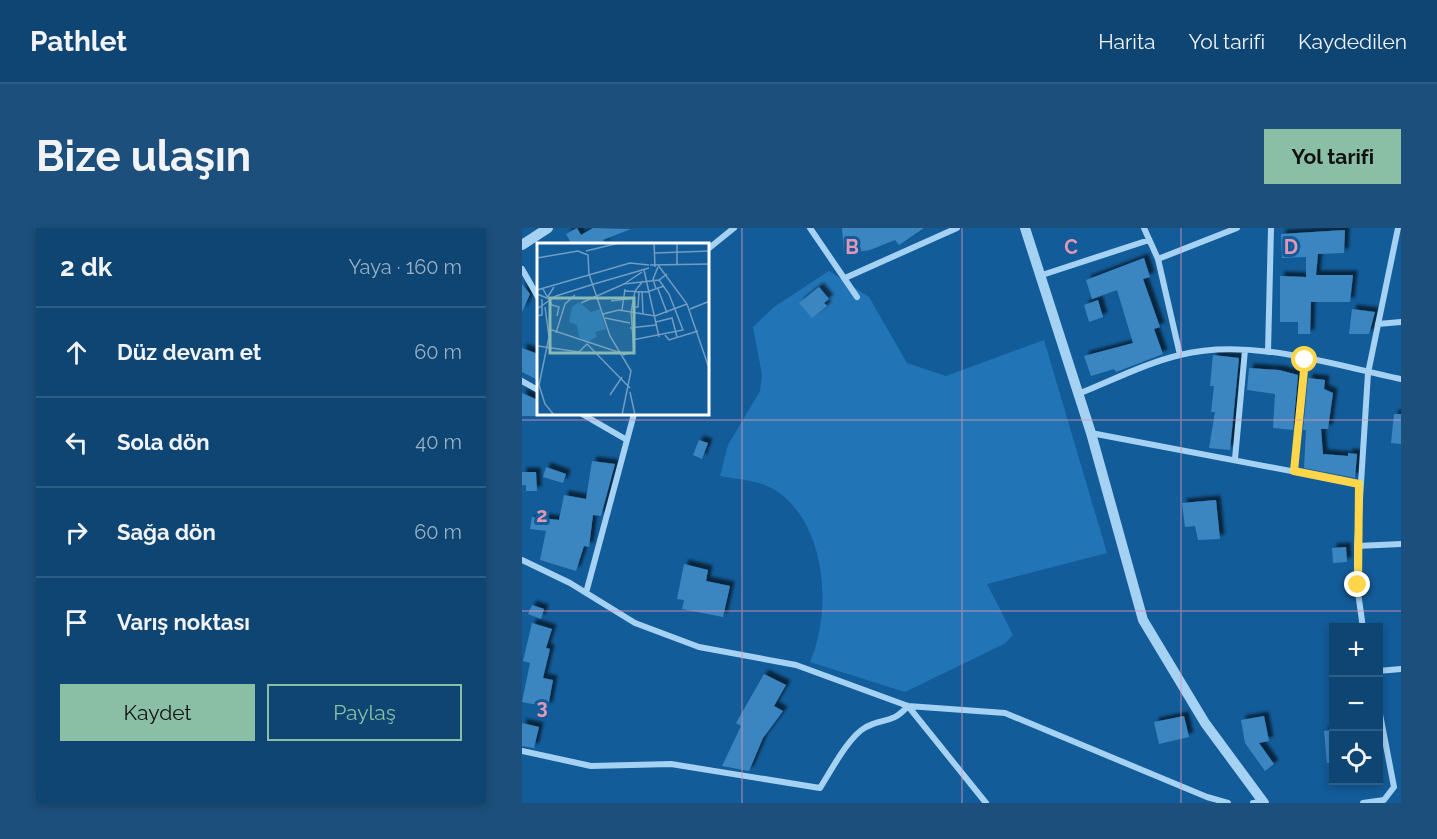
<!DOCTYPE html>
<html lang="tr">
<head>
<meta charset="utf-8">
<style>
	:root { --surface:#0e4573; --page:#1c4f7b; --text:#f1f3f6; --muted:#9bb1c4; --line:#2e5d85; --accent:#8abfa5 }
	body { margin:0; font-family:Raleway,sans-serif; background:var(--page); color:var(--text) }
	.controls { position:absolute; right:18px; bottom:18px; display:grid; overflow:hidden; border-radius:0px; box-shadow:0 3px 9px #0003 }
	.controls button { width:54px; height:54px; display:grid; place-items:center; padding:0; border:0; border-bottom:2px solid var(--line); background:var(--surface); color:var(--text); font:30px sans-serif }
	.stop { position:absolute; width:18px; height:18px; margin:-14px; border:4px solid #ffd54a; border-radius:50%; background:#fff }
	.stop.end { background:#ffd54a; border-color:#fff; box-shadow:0 2px 6px #0008 }
	.list { margin:0; padding:0; list-style:none }
	h2 { display:flex; justify-content:space-between; align-items:center; height:78px; margin:0; padding:0 24px; font-size:26px }
	h2 small { font-size:20px; font-weight:400; color:var(--muted) }
	.list li { display:grid; grid-template-columns:39px 1fr auto; gap:18px; align-items:center; box-sizing:border-box; height:90px; padding:0 24px; border-top:2px solid var(--line) }
	.list b { display:block; font-size:22px; white-space:nowrap }
	.list em { font-size:20px; font-style:normal; color:var(--muted) }
	.actions { display:flex; gap:12px; padding:18px 24px }
	.actions a { flex:1; padding:14px 0; border:2px solid var(--accent); border-radius:0px; text-align:center; font-size:21px; color:var(--accent) }
	.actions .main { background:var(--accent); color:#111 }
	.icon { flex:none; width:33px; height:33px; fill:none; stroke:currentColor; stroke-width:2; stroke-linecap:round; stroke-linejoin:round }
	.map { position:relative; flex:none; width:879px; height:575px; overflow:hidden; border-radius:0px }
	header { display:flex; align-items:center; gap:36px; box-sizing:border-box; height:84px; padding:0 30px; background:var(--surface); border-bottom:2px solid var(--line) }
	header strong { font-size:28px }
	nav { display:flex; gap:33px; margin-inline-start:auto; font-size:21px }
	.intro { display:flex; align-items:center; justify-content:space-between; box-sizing:border-box; height:144px; padding:0 36px }
	h1 { margin:0; font-size:42px }
	.button { padding:15px 27px; border-radius:0px; background:var(--accent); color:#111; font-size:21px; font-weight:700 }
	main { display:flex; gap:36px; padding:0 36px }
	aside { flex:1; background:var(--surface); border-radius:0px; box-shadow:0 3px 9px #0003 }
	.map>svg:first-child { display:block }
</style>
</head>
<body>
<header>
<strong>Pathlet</strong>
<nav><a>Harita</a><a>Yol tarifi</a><a>Kaydedilen</a></nav>
</header>
<div class="intro"><h1>Bize ulaşın</h1><a class="button">Yol tarifi</a></div>
<main>
<aside>
<h2>2 dk<small>Yaya · 160 m</small></h2>
<ul class="list">
<li><svg class="icon" aria-label="ahead" viewBox="0 0 24 24"><path d="M12 20V5M6 11l6-6 6 6"/></svg><div><b>Düz devam et</b></div><em>60 m</em></li>
<li><svg class="icon" aria-label="left" viewBox="0 0 24 24"><path d="M17 20v-9H6M10 6l-5 5 5 5"/></svg><div><b>Sola dön</b></div><em>40 m</em></li>
<li><svg class="icon" aria-label="right" viewBox="0 0 24 24"><path d="M7 20v-9h11M14 6l5 5-5 5"/></svg><div><b>Sağa dön</b></div><em>60 m</em></li>
<li><svg class="icon" aria-label="arrive" viewBox="0 0 24 24"><path d="M6 21V4h12l-3 4 3 4H6"/></svg><div><b>Varış noktası</b></div></li>
</ul>
<div class="actions"><a class="main">Kaydet</a><a>Paylaş</a></div>
</aside>
<div class="map">
<svg width="879" height="575" viewBox="0 0 879 575">
	<defs>
		<filter id="shadow"><feDropShadow dx="4.5" dy="-4.5" stdDeviation="1.5" flood-color="#0009"/></filter>
	</defs>
	<rect width="100%" height="100%" fill="#125c99"/>
	<path fill="#2175b6" d="M 307,43 L 347,69 L 385,135 L 424,148 L 522,112 L 585,325 L 465,356 L 491,407 L 482,416 L 383,464 L 288,434 C 310,383 305,299 256,264 C 239,252 218,252 198,248 L 206,217 L 238,163 L 240,147 L 231,99 L 252,79 Z"/>
	<path fill="#3b86c1" filter="url(#shadow)" d="M 55,0 L 59,7 L 71,0 L 109,1 L 81,12 L 84,16 L 42,16 L 48,13 L 44,6 Z
		M 320,0 L 402,0 L 377,17 L 373,12 L 348,22 L 322,26 Z
		M 823,2 L 822,25 L 796,26 L 794,47 L 831,47 L 828,74 L 789,74 L 788,106 L 776,106 L 776,94 L 758,94 L 758,48 L 784,49 L 784,29 L 760,30 L 759,6 Z
		M 622,30 L 628,49 L 621,51 L 638,99 L 632,101 L 641,126 L 594,144 L 592,141 L 569,148 L 562,128 L 611,115 L 595,62 L 570,71 L 564,52 Z
		M 0,56 L 8,66 L 0,84 Z
		M 297,59 L 307,71 L 302,75 L 305,78 L 290,90 L 277,75 Z
		M 576,72 L 581,89 L 567,94 L 562,77 Z
		M 830,81 L 853,84 L 847,106 L 827,106 Z
		M 0,120 L 16,126 L 16,152 L 0,144 Z
		M 691,127 L 717,130 L 708,222 L 687,220 L 693,184 L 689,184 L 692,158 L 688,158 Z
		M 727,140 L 757,142 L 776,147 L 771,202 L 751,200 L 753,166 L 725,162 Z
		M 786,150 L 803,152 L 802,161 L 811,165 L 806,201 L 799,201 L 801,226 L 826,228 L 826,225 L 835,226 L 833,250 L 782,240 L 784,202 L 781,202 Z
		M 0,165 L 16,172 L 16,188 L 0,188 Z
		M 872,186 L 879,186 L 879,216 L 869,215 Z
		M 177,212 L 186,215 L 180,231 L 171,227 Z
		M 70,233 L 93,236 L 79,288 L 71,287 L 67,319 L 62,318 L 54,343 L 18,332 L 24,303 L 8,301 L 10,289 L 37,292 L 42,267 L 64,271 Z
		M 24,239 L 44,246 L 41,255 L 21,249 Z
		M 0,244 L 14,244 L 15,263 L 4,263 L 4,257 L 0,257 Z
		M 694,272 L 698,311 L 676,312 L 673,298 L 663,299 L 660,275 Z
		M 824,319 L 825,334 L 811,335 L 810,320 Z
		M 162,336 L 186,342 L 184,353 L 208,358 L 201,389 L 160,381 L 162,372 L 155,371 Z
		M 10,377 L 22,381 L 19,391 L 6,386 Z
		M 10,395 L 30,401 L 24,420 L 28,421 L 21,450 L 31,452 L 26,479 L 0,474 L 8,435 L 1,433 Z
		M 242,446 L 264,457 L 252,478 L 261,483 L 241,510 L 227,543 L 200,538 L 219,498 L 214,495 Z
		M 662,488 L 667,509 L 637,516 L 632,494 Z
		M 742,488 L 747,513 L 737,515 L 752,536 L 743,543 L 723,515 L 719,492 Z
		M 0,495 L 17,499 L 12,520 L 0,518 Z
		M 812,502 L 812,535 L 805,535 L 802,503 Z"/>
	<g fill="none" stroke-linecap="round" stroke-linejoin="round">
		<path stroke="#a5d1f3" stroke-width="6" d="M 288,0 L 335,69
			M 622,0 L 636,31 L 658,127
			M 186,21 L 212,0
			M 636,31 L 715,0
			M 0,41 L 16,69
			M 517,48 L 627,12
			M 323,50 L 435,0
			M 856,96 L 879,94
			M 746,124 L 749,0
			M 0,153 L 16,162
			M 556,166 C 589,153 624,135 658,127 C 728,109 811,137 879,151
			M 60,186 L 105,212
			M 569,205 L 837,256
			M 713,231 L 723,122
			M 772,243 L 783,132
			M 835,318 L 879,316
			M 0,332 L 48,355 L 113,395 L 177,419 L 274,437 L 386,478 L 483,485 L 685,569 L 706,575
			M 64,365 L 112,186
			M 841,400 L 835,357 L 835,318 L 846,145 L 876,0
			M 856,443 L 879,441
			M 0,523 L 69,538 L 149,536 L 298,560 C 309,543 326,509 344,499 C 363,489 369,497 386,478 L 464,575
			M 731,575 L 741,574
			M 841,575 L 862,572 L 872,559 L 856,476"/>
		<path stroke="#a5d1f3" stroke-width="10" d="M 503,0 L 569,205 L 621,392 L 683,495 L 742,575
			M 0,17 L 26,0"/>
	</g>
	<g fill="none" stroke-linecap="round" stroke-linejoin="round">
		<path stroke="#ffd54a" stroke-width="8" d="M 783,132 L 772,243 L 837,256 L 836,357"/>
	</g>
	<path fill="none" stroke="#e497b5" stroke-width="1.5" stroke-opacity="0.55" d="M 220,0 L 220,575M 440,0 L 440,575M 659,0 L 659,575M 0,192 L 879,192M 0,383 L 879,383"/>
	<g transform="translate(15 15)">
		<rect width="172" height="172" fill="#125c99"/>
		<path d="M 42,59 L 54,69 L 63,66 L 69,86 L 58,89 L 60,94 L 50,99 L 42,94 L 40,82 L 32,79 L 35,64 Z" fill="#2175b6"/>
		<path fill="none" stroke="#719dc2" stroke-width="1.5" d="M 117,0 L 118,24M 140,0 L 140,21M 49,8 L 82,0M 118,10 L 173,8M 0,15 L 41,8 L 51,12 L 52,31 L 73,93 L 94,128 L 85,172M 113,22 L 173,21M 121,22 L 150,61 L 173,128M 107,27 L 122,94M 57,41 L 112,25M 87,41 L 105,29M 6,46 L 15,62 L 22,64 L 20,73M 119,46 L 116,36 L 121,24M 121,46 L 130,70M 0,47 L 93,20 L 112,22M 87,48 L 110,49 L 127,43M 105,49 L 106,71M 0,51 L 10,55 L 17,44M 74,58 L 97,55M 44,60 L 87,41 L 122,37 L 130,31M 8,64 L 12,94 L 2,142 L 8,161 L 17,172M 95,64 L 101,64 L 102,49M 0,66 L 19,53 L 57,41M 153,66 L 173,58M 85,67 L 88,46M 66,71 L 82,67 L 118,73 L 150,61M 0,73 L 5,72 L 5,56M 68,75 L 93,80M 119,79 L 135,75 L 140,94M 93,85 L 119,82M 12,86 L 84,110M 19,90 L 28,61 L 38,52M 128,92 L 132,97 L 161,88M 95,97 L 146,87 L 132,51 L 122,37M 1,103 L 42,109 L 50,101 L 93,145M 86,112 L 97,109 L 94,69 L 98,48 L 106,38M 93,149 L 98,172M 73,152 L 85,134"/>
		<path fill="#87bab6" fill-opacity="0.15" stroke="#87bab6" stroke-width="3" d="M 13,55 L 97,55 L 97,110 L 13,110 Z"/>
		<rect width="172" height="172" fill="none" stroke="#fff" stroke-width="3"/>
	</g>
	<g font-size="20" text-anchor="middle" font-weight="bold" fill="#e497b5" stroke="#125c99" stroke-width="6" stroke-linejoin="round" paint-order="stroke">
		<text x="330" y="26">B</text>
		<text x="549" y="26">C</text>
		<text x="769" y="26">D</text>
		<text x="20" y="294">2</text>
		<text x="20" y="486">3</text>
	</g>
</svg>
<div class="controls">
<button>+</button>
<button>−</button>
<button><svg class="icon" aria-label="locate" viewBox="0 0 24 24"><circle cx="12" cy="12" r="6"/><path d="M12 2v4M12 18v4M2 12h4M18 12h4"/></svg></button>
</div>
<div class="stop" style="left:783px;top:132px"></div>
<div class="stop end" style="left:836px;top:357px"></div>
</div>
</main>
</body>
</html>
